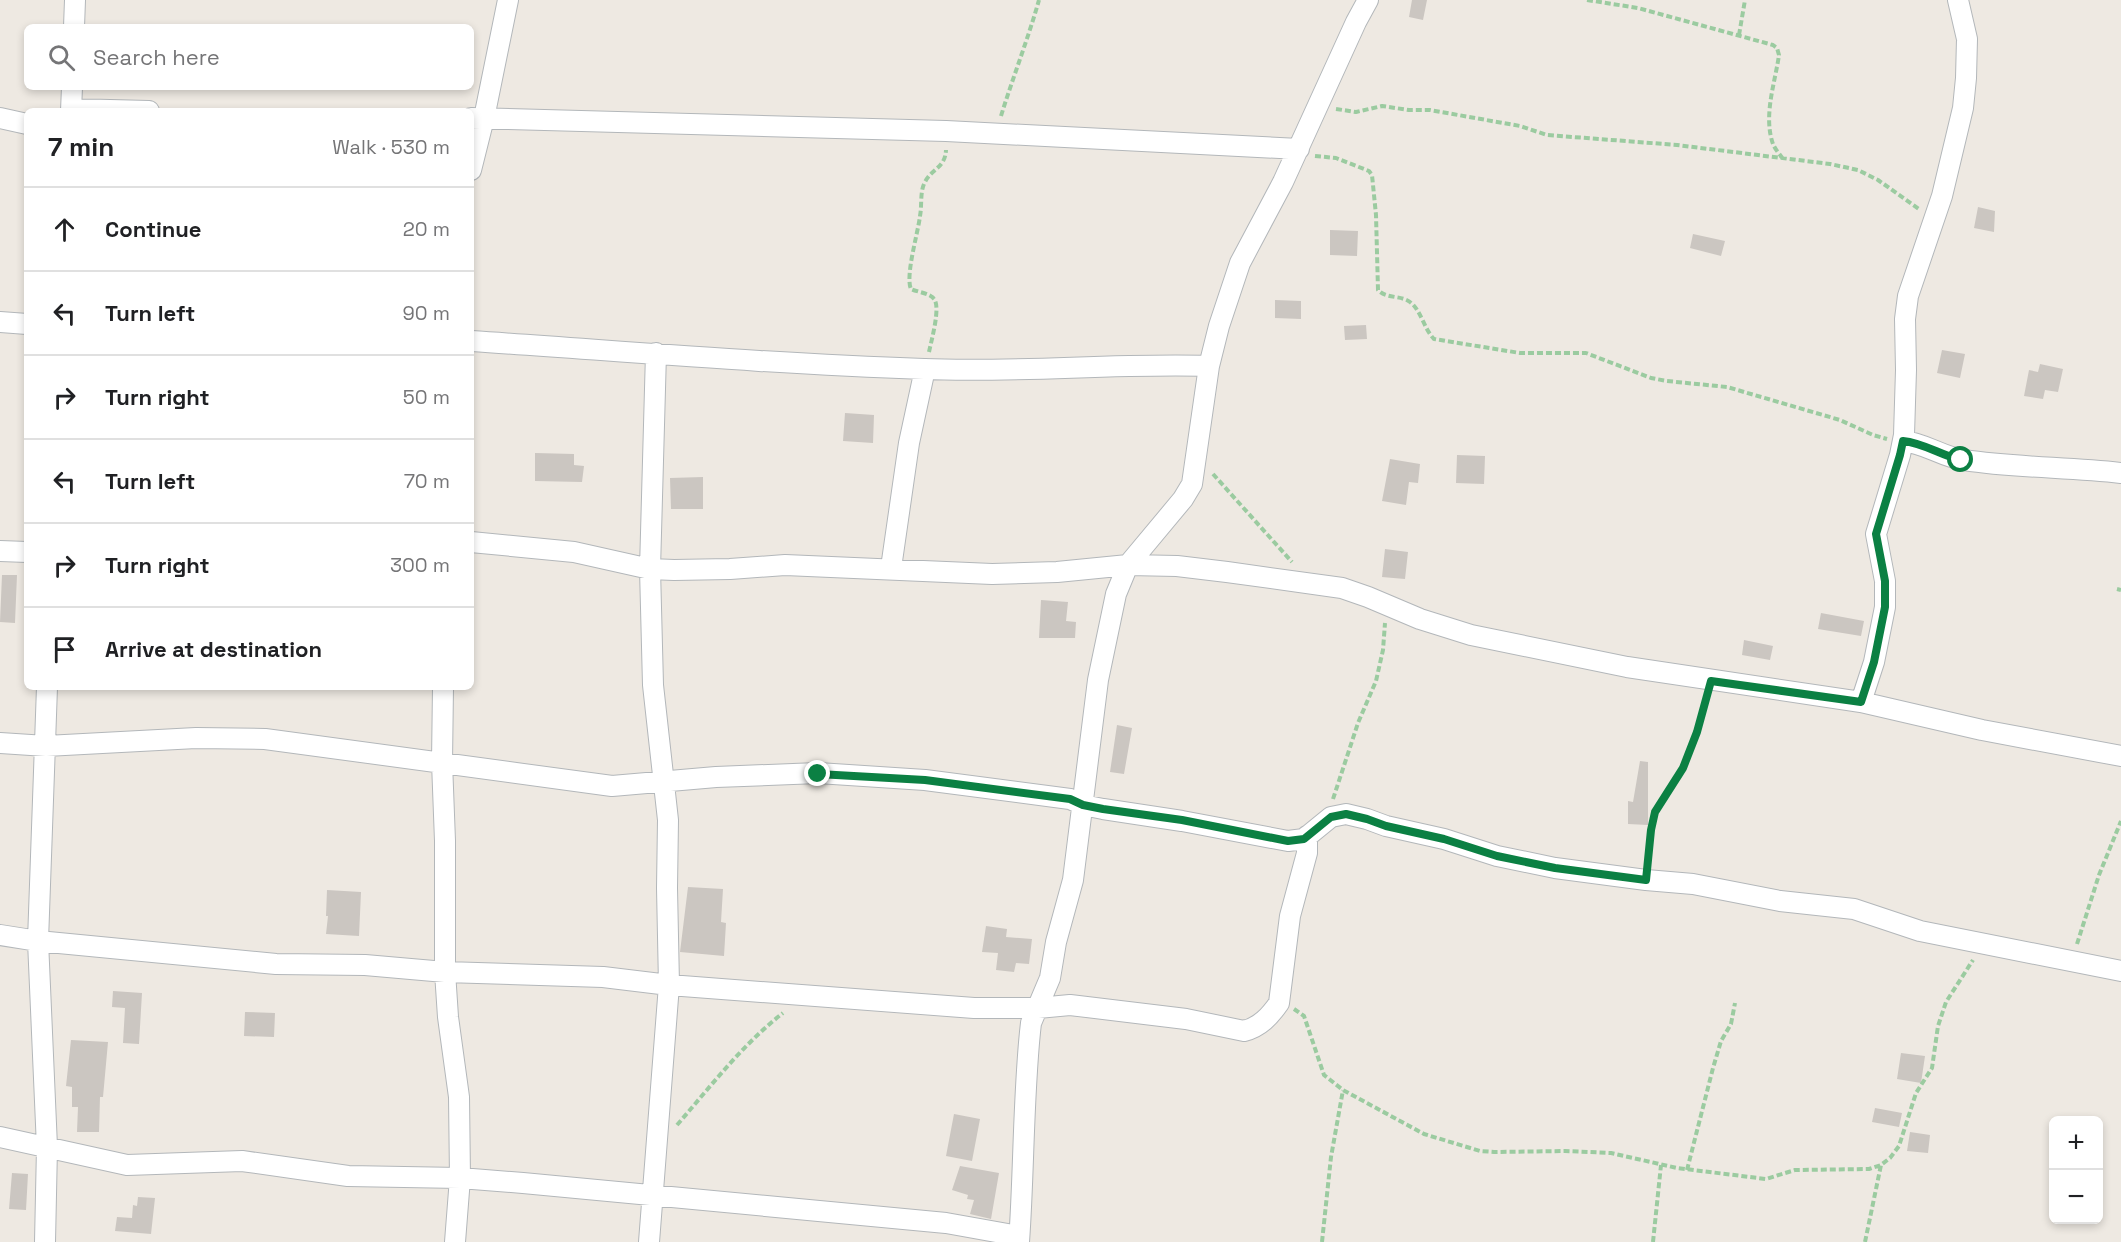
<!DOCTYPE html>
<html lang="en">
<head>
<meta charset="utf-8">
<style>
	:root { --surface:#fff; --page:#f2f2f2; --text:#202124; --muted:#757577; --line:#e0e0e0 }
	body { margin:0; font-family:"Space Grotesk",sans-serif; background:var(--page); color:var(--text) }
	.controls { position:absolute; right:18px; bottom:18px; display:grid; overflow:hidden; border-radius:9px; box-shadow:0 3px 9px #0003 }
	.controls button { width:54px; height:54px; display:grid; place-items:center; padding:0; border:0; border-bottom:2px solid var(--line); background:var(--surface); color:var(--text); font:30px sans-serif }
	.stop { position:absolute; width:18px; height:18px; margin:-14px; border:4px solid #0b8043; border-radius:50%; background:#fff }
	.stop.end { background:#0b8043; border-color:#fff; box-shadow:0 2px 6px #0008 }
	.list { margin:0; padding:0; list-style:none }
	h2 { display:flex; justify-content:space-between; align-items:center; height:78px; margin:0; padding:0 24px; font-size:26px }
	h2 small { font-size:20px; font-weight:400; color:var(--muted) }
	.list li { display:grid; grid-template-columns:39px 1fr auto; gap:18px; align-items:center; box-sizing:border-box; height:84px; padding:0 24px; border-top:2px solid var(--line) }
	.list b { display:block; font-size:22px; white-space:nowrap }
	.list em { font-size:20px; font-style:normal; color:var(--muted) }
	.icon { flex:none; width:33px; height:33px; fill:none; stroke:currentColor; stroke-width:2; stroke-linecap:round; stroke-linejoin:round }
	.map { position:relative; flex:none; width:2121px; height:1242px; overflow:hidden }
	.search { position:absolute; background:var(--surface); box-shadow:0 3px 9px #0003; left:24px; top:24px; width:450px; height:66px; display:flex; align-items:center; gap:15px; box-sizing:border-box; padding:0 21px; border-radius:9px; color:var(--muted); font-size:22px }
	.panel { position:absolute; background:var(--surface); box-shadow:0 3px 9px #0003; left:24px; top:108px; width:450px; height:582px; border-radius:9px }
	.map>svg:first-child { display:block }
</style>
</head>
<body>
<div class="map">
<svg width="2121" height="1242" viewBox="0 0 2121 1242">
	<rect width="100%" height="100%" fill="#eee9e2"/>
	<path fill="#cbc6c1" d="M 1412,0 L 1427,0 L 1423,20 L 1409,17 Z
		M 1978,207 L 1995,211 L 1994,232 L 1974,228 Z
		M 1330,230 L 1358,231 L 1357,256 L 1330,255 Z
		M 1693,234 L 1725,241 L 1721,256 L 1690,248 Z
		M 1275,300 L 1301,301 L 1301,319 L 1275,318 Z
		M 1366,325 L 1367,339 L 1345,340 L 1344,326 Z
		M 1942,350 L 1965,354 L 1960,378 L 1937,373 Z
		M 2040,364 L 2063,369 L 2058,392 L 2045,390 L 2043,399 L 2024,396 L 2029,370 L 2038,372 Z
		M 845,413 L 874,415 L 873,443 L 843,441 Z
		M 535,453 L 574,454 L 574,465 L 584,466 L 582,482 L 535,481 Z
		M 1457,455 L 1485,456 L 1484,484 L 1456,483 Z
		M 1390,459 L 1420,464 L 1418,483 L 1409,482 L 1406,505 L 1382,501 Z
		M 703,477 L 703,509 L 671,509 L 670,478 Z
		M 1385,549 L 1408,552 L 1405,579 L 1382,577 Z
		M 2,575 L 17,575 L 15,623 L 0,622 Z
		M 1041,600 L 1068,602 L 1066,621 L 1076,622 L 1075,638 L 1039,638 Z
		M 1821,613 L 1864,621 L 1861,636 L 1818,629 Z
		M 1744,640 L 1773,646 L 1770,660 L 1742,655 Z
		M 1117,725 L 1132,728 L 1124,774 L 1110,772 Z
		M 1640,761 L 1648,762 L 1648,825 L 1628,824 L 1628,801 L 1633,802 Z
		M 688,887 L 723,889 L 721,922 L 726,923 L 724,956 L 680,952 Z
		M 327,890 L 361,892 L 359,936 L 326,934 L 328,916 L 326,916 Z
		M 986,926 L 1007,929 L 1006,937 L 1032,939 L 1029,964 L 1016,963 L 1014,972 L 996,970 L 998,953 L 982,952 Z
		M 113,991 L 142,993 L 139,1044 L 123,1043 L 125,1008 L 112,1007 Z
		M 245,1012 L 275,1013 L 274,1037 L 244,1036 Z
		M 71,1040 L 108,1042 L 103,1097 L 100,1097 L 99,1132 L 77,1132 L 78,1107 L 72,1107 L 72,1087 L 66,1086 Z
		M 1901,1053 L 1925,1056 L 1921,1083 L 1897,1079 Z
		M 1875,1108 L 1902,1113 L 1899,1127 L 1872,1122 Z
		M 954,1114 L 980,1119 L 972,1161 L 946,1156 Z
		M 1910,1132 L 1930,1135 L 1928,1153 L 1907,1151 Z
		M 960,1166 L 999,1173 L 991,1219 L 970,1214 L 974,1200 L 967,1199 L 968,1195 L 952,1190 Z
		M 12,1173 L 28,1174 L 26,1210 L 9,1209 Z
		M 138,1197 L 155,1198 L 151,1234 L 115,1231 L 117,1217 L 132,1218 L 133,1205 L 137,1206 Z"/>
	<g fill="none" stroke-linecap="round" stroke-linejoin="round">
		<g stroke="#b3b7ba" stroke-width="22">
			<path id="street" d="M 74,27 L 75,0
				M 71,109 L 149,111
				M 71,111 L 72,87
				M 0,118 L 27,124
				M 471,118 L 946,131 L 1299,149
				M 471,170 L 484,118 L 508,0
				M 0,322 L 27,324
				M 471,341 C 622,351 773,364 924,369 C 1019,373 1114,363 1209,366
				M 1903,441 C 1925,443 1942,457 1964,460 C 2016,468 2069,467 2121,473
				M 471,542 L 574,552 L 650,569 L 674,570 L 730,569 L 785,565 L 992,574 L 1057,572 L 1128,565 L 1177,566 L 1227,572 L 1342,588 L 1368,597 L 1420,619 L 1471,635 L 1627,667 L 1861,702 L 1982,730 L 2121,756
				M 0,551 L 27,552
				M 891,568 L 909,443 L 925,369
				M 443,687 L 442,762 L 445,841 L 445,972 L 448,1017 L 459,1097 L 460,1178 L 455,1242
				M 1861,702 L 1874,662 L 1885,607 L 1885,581 L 1876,534 L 1900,455 L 1904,435 L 1906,370 L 1905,319 L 1908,296 L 1942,196 L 1963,108 L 1966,78 L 1967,39 L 1958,0
				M 0,743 L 46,746 L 196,738 L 265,739 L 612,786 L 716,777 L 818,773 L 925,780 L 1070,799 L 1083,805 L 1103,809 L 1182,821 L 1288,841 L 1304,839 L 1331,817 L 1346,814 L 1367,819 L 1386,826 L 1444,839 L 1497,856 L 1555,868 L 1646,880 L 1693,884 L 1780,901 L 1854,909 L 1920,931 L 2121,971
				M 0,935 L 38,941 L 276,964 L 365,965 L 445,972 L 603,977 L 669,985 L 974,1008 L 1038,1008 L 1070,1005 L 1186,1019 L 1244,1031 C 1260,1027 1270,1016 1279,1003 L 1290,916 L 1307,853 L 1307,836
				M 0,1137 L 127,1165 L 242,1161 L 348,1176 L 460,1178 L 523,1183 L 946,1223 L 1019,1236
				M 45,1242 L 47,1147 L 38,941 L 47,687
				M 649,1242 L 669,985 L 667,888 L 668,820 L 653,685 L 650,569 L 656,353
				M 1019,1242 C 1024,1172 1023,1102 1030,1032 L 1031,1023 L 1050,978 L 1056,942 L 1073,880 L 1098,680 L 1116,594 L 1128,565 L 1183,499 L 1192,484 L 1209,366 L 1219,326 L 1240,263 L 1283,182 L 1356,22 L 1368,0"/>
		</g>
		<path stroke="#9bcba0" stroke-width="4" stroke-dasharray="6 3" stroke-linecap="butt" d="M 1587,0 L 1638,8 L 1773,45 L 1777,48 L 1779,55 C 1775,83 1763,116 1773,144 C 1775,149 1780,155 1784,160
			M 1739,35 L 1745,0
			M 1336,109 L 1356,112 L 1382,106 L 1409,110 L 1430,110 L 1520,126 L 1547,135 L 1677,145 L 1830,164 L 1858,170 L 1878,180 L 1919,209
			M 1001,116 C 1013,77 1028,39 1039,0
			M 1315,156 L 1336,158 L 1369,171 L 1372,175 L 1376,215 L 1378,290 C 1386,299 1401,295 1410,302 C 1421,310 1424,329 1434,339 L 1520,353 L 1586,353 L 1651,378 L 1667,381 L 1727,387 L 1840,420 L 1873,435 L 1887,439
			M 929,352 C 931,342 941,307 934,299 C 930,293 917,292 911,289 C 905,276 918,233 920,216 C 922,206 920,193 924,184 C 931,168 945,169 946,150
			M 1213,474 L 1292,562
			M 2117,589 L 2121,590
			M 1333,799 L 1358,723 L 1376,681 L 1383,650 L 1385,623
			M 1648,861 L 1655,812 L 1683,768 L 1697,732 L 1706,696
			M 2077,944 L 2099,875 L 2121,821
			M 1294,1009 L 1304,1016 L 1324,1075 L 1343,1090 L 1424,1134 L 1480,1151 L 1494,1152 L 1565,1151 L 1611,1153 L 1677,1168 L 1766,1179 L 1795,1170 L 1869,1169 L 1881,1165 L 1890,1158 L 1899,1146 L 1916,1093 L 1932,1068 L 1938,1026 L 1946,1002 L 1973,960
			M 677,1125 C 711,1086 742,1045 783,1013
			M 1687,1170 L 1713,1068 L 1721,1041 L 1731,1024 L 1735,1003
			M 1322,1242 L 1331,1157 L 1343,1090
			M 1653,1242 L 1661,1165
			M 1865,1242 L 1881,1165"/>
		<use href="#street" stroke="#fff" stroke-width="20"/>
	</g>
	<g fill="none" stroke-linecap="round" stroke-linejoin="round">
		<path stroke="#0b8043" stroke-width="8" d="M 818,774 L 925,780 L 1070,799 L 1083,805 L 1103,809 L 1182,820 L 1288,841 L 1304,839 L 1331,817 L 1346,814 L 1367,819 L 1386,826 L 1444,839 L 1497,856 L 1555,868 L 1646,880 L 1651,830 L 1655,812 L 1683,768 L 1697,732 L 1711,681 L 1861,702 L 1874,662 L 1885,607 L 1885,581 L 1876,534 L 1900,455 L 1903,441 C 1924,443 1940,455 1961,460"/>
	</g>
</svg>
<div class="controls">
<button>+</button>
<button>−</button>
</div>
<div class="stop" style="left:1961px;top:460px"></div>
<div class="stop end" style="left:818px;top:774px"></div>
<div class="search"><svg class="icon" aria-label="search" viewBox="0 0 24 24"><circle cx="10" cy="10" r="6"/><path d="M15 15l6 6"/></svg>Search here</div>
<section class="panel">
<h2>7 min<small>Walk · 530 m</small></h2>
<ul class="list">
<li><svg class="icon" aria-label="ahead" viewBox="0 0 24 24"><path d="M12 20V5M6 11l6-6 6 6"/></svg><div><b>Continue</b></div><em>20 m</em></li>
<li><svg class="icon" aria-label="left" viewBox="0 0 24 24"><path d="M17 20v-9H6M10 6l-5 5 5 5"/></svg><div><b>Turn left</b></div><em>90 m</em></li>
<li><svg class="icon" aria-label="right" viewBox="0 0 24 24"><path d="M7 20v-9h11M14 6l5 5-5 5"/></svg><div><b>Turn right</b></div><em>50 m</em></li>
<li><svg class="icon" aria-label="left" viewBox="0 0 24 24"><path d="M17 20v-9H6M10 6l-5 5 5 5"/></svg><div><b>Turn left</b></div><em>70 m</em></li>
<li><svg class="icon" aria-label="right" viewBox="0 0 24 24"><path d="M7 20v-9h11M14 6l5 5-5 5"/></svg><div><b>Turn right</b></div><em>300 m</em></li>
<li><svg class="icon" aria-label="arrive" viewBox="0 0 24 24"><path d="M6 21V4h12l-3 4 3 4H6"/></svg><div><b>Arrive at destination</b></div></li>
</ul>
</section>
</div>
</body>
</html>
